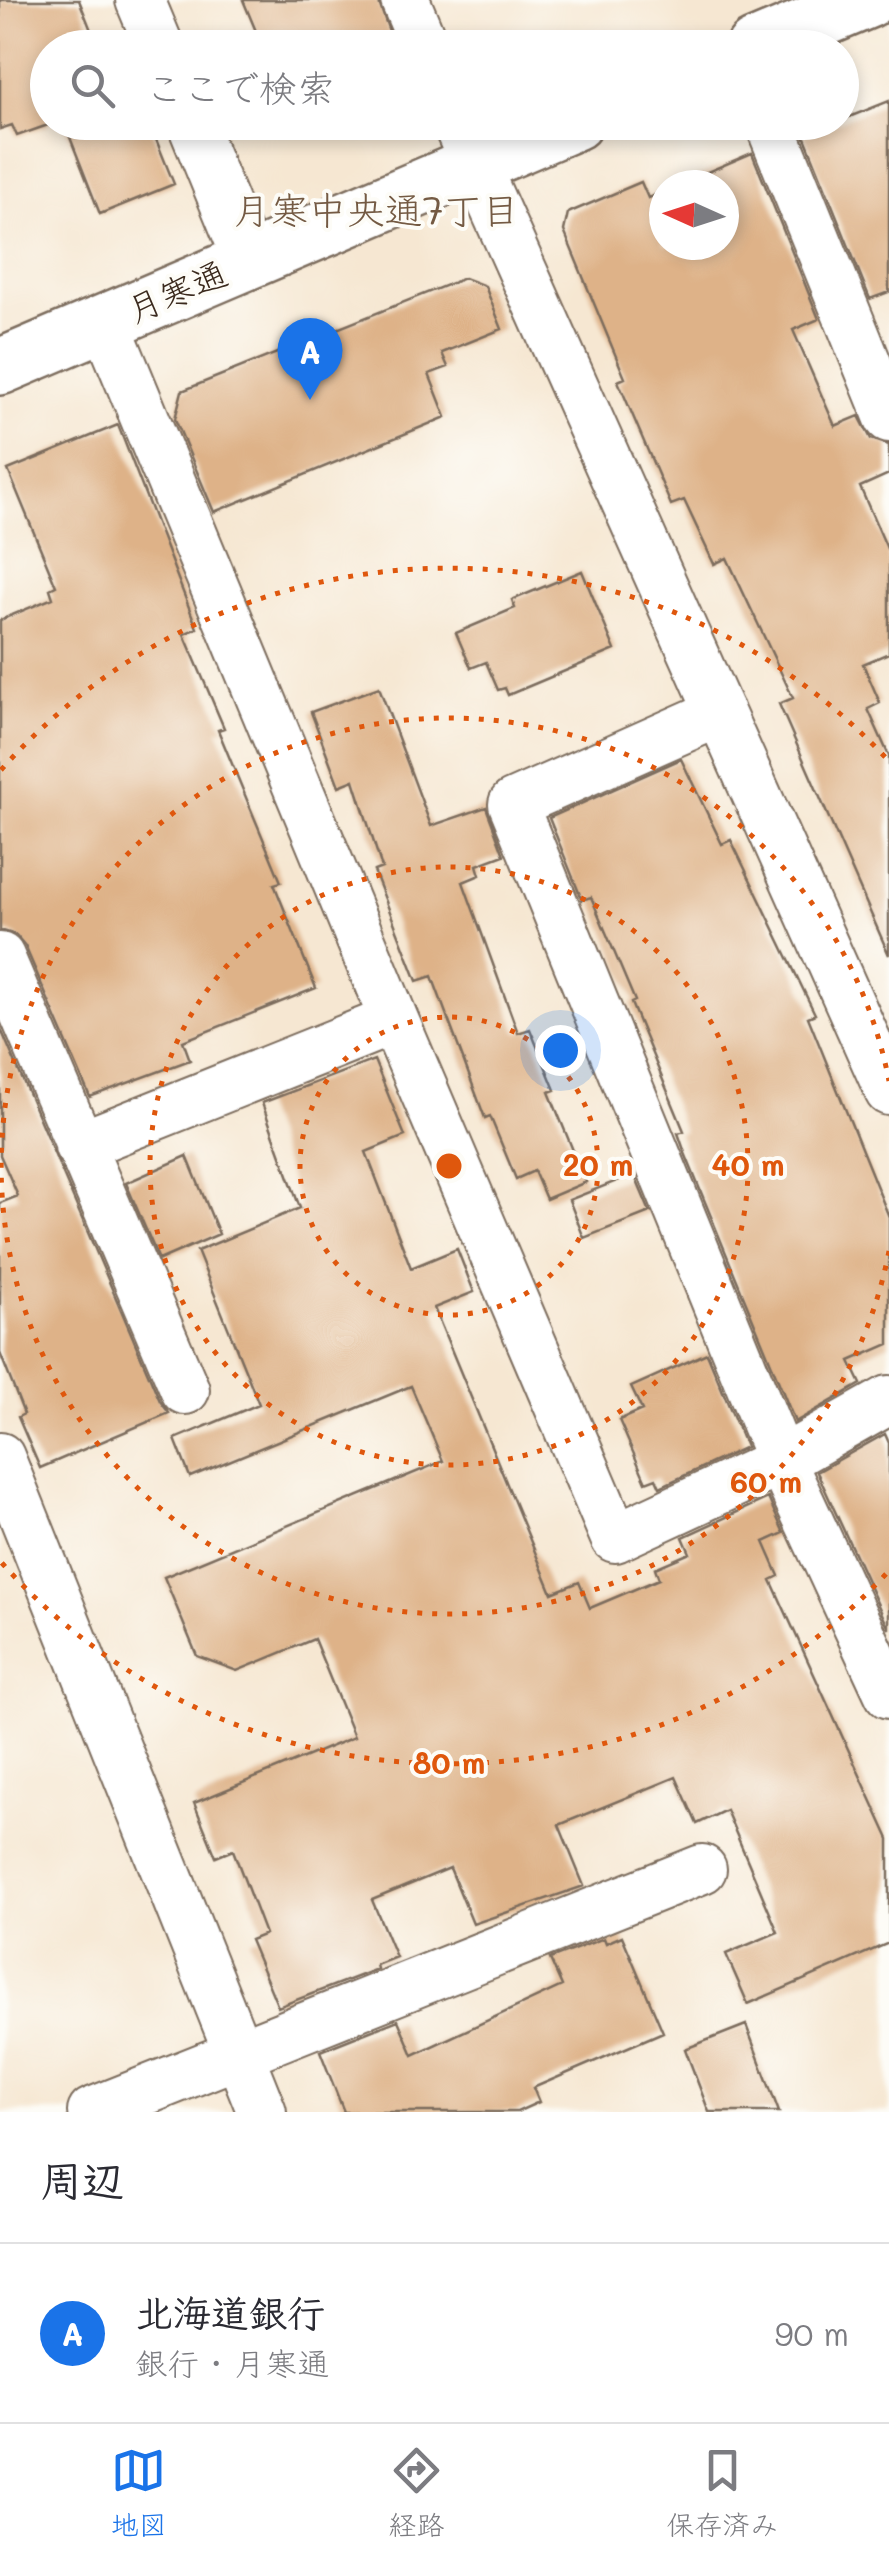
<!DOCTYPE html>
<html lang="ja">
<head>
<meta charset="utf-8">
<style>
	:root { --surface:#fff; --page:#f2f2f3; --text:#2b2b33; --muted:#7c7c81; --line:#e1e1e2; --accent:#1a73e8 }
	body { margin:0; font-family:Mali,"Klee One",sans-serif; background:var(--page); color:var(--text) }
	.compass { position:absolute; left:649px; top:170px; width:90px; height:90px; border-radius:50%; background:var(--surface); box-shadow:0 5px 15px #0003; rotate:273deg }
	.you { position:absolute; left:560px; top:1050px; width:35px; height:35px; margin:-25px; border:8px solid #fff; border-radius:50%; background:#1a73e8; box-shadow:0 0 0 15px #1a73e833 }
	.badge { display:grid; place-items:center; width:65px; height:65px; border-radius:50%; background:var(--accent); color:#fff; font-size:32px; font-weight:700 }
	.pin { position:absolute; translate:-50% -82px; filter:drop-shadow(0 2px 5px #0008) }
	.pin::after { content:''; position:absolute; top:52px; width:35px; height:30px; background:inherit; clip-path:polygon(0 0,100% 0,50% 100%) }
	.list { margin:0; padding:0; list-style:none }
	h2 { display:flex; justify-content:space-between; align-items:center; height:130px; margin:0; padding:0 40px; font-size:42px }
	h2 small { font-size:32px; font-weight:400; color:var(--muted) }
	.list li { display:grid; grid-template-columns:65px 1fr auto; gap:30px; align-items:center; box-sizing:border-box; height:180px; padding:0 40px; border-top:2px solid var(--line) }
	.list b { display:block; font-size:38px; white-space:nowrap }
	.list p { margin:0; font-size:32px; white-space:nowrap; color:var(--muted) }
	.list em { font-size:32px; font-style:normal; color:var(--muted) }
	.icon { flex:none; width:55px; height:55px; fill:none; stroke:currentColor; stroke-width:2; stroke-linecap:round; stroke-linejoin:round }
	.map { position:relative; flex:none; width:889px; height:2112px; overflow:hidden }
	.search { position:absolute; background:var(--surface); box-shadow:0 5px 15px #0003; left:30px; right:30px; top:30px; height:110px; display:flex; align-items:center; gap:25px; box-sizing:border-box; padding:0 35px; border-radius:55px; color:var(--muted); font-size:38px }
	.sheet { height:310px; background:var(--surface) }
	nav { display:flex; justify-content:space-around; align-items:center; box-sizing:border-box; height:140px; border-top:2px solid var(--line); background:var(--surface); font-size:28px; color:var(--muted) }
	nav a { display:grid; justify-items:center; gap:5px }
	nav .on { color:var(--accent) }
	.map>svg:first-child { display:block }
</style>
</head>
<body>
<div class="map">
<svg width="889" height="2112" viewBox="0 0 889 2112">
	<rect width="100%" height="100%" fill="#fdfcf7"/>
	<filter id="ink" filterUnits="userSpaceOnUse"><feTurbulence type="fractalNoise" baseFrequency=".01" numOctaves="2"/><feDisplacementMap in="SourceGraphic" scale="20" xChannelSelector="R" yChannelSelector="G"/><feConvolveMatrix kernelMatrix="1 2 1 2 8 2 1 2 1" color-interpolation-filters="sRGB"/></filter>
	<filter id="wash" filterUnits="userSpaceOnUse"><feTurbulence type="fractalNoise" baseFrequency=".0048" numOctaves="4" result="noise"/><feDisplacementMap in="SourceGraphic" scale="40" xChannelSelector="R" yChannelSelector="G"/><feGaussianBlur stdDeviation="2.25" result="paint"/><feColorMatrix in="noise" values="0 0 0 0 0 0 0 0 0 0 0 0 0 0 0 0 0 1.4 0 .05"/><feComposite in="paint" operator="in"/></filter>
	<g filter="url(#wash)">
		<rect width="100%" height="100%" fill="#f6e7d2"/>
		<g id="blocks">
			<path fill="#deb288" d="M 0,0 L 79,0 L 98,48 L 48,48 L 48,125 L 17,136 L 12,125 L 0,129 Z
				M 243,0 L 378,0 L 395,48 L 263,48 Z
				M 889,101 L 889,292 L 870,299 L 804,135 Z
				M 64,122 L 149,122 L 174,184 L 100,214 Z
				M 752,153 L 819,319 L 793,330 L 835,426 L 859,416 L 871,439 L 889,445 L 889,474 L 860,487 L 889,553 L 889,653 L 863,664 L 880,703 L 868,709 L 889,756 L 889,955 L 779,704 L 793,698 L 727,558 L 714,564 L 684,500 L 671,505 L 618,381 L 625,378 L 564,231 L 568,213 L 641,182 L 648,198 L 664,191 L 664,245 L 724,245 L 724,185 L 677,185 Z
				M 464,278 L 485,286 L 502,329 L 442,353 L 448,367 L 429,374 L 446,417 L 214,512 L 175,419 L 182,391 Z
				M 118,425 L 197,628 L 184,634 L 224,728 L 218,730 L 281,882 L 274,884 L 316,988 L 183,1041 L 190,1060 L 90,1097 L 25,946 L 16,935 L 0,930 L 0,620 L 53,598 L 50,589 L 56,586 L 8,470 Z
				M 582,571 L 615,650 L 508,695 L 505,688 L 498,690 L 486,662 L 471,668 L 456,633 L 515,608 L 512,600 Z
				M 379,687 L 431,826 L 486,807 L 504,855 L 477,865 L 480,875 L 463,882 L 518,1033 L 530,1029 L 555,1090 L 549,1092 L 586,1182 L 546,1199 L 534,1171 L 516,1179 L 490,1116 L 485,1118 L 432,976 L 417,981 L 374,871 L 382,868 L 354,780 L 339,786 L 311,712 Z
				M 681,759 L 722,844 L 731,840 L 815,1014 L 808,1017 L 889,1217 L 889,1344 L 850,1361 L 861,1384 L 795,1422 L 685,1153 L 678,1133 L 684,1131 L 631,1003 L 635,1001 L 591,897 L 582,900 L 549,818 Z
				M 0,1027 L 160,1401 L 169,1413 L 40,1468 L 18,1417 L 24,1414 L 0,1353 L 0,1203 L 18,1196 L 0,1155 Z
				M 374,1060 L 405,1136 L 366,1152 L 411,1268 L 457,1249 L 474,1292 L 434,1308 L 552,1593 L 579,1582 L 590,1608 L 659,1579 L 655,1568 L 690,1553 L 683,1537 L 768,1498 L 784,1533 L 764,1542 L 779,1576 L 771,1580 L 889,1839 L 889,1943 L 748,2004 L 726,1954 L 778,1932 L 726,1810 L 697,1824 L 676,1777 L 559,1825 L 584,1886 L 473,1924 L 450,1868 L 372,1900 L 396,1957 L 376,1965 L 377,1969 L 278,2007 L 250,1940 L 265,1934 L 233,1850 L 216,1857 L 194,1803 L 354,1737 L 314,1639 L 237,1671 L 197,1656 L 164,1577 L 443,1461 L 411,1386 L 190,1477 L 175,1439 L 259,1404 L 197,1251 L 300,1208 L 262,1103 Z
				M 187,1156 L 219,1234 L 159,1260 L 126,1183 Z
				M 634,1174 L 650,1212 L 584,1238 L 569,1200 Z
				M 707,1353 L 746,1447 L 660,1487 L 656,1478 L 646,1482 L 619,1420 L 642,1410 L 631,1387 Z
				M 885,1434 L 889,1443 L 889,1629 L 817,1472 Z
				M 622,1936 L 663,2032 L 533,2088 L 539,2102 L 517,2112 L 344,2112 L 320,2051 L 398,2020 L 413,2055 L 562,1986 L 550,1959 L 604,1938 L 606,1943 Z
				M 746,2025 L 779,2112 L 709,2112 L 685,2049 Z"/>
		</g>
	</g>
	<g filter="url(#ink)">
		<use href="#blocks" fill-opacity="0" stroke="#7c6c5d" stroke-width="2.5"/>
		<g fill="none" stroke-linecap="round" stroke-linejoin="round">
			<g stroke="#7c6c5d" stroke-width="52">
				<path id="minor" d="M 140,0 L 160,48
					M 405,0 L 425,48
					M 191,122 L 248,261
					M 456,122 L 889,1091
					M 769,122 L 889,418
					M 105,322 L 394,1020 L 615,1538 L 781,1461 L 889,1400
					M 720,712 L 513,804 L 781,1461 L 889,1694
					M 0,957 L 185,1390
					M 79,1146 L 394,1020
					M 0,1457 L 262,2112
					M 92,2112 L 702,1869"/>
			</g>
			<g stroke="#7c6c5d" stroke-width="60">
				<path id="trunk" d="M 754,48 L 868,0
					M 0,367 L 575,122"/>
			</g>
			<use href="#minor" stroke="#fff" stroke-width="48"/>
			<use href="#trunk" stroke="#fff" stroke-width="55"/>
		</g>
	</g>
	<g fill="none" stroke="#df570d" stroke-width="5" stroke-dasharray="5 10">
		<circle cx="449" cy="1166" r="149"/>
		<circle cx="449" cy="1166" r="299"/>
		<path d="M889 1251A448 448 0 1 1 889 1081"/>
		<path d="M886 1574A598 598 0 0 1 1 1562M1 770A598 598 0 0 1 886 758"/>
	</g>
	<g text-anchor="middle" stroke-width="8" stroke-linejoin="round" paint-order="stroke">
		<g font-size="35" fill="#3b2a1e" stroke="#fdfcf7">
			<text transform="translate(177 292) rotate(-23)" y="12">月寒通</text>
		</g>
		<g font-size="38" fill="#745a43" stroke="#fdfcf7">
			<text x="376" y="224">月寒中央通7丁目</text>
		</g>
	</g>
	<circle cx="449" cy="1166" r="15" fill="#df570d" stroke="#fdfcf7" stroke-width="5"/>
	<g font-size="30" text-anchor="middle" font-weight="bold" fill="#df570d" stroke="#fdfcf7" stroke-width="8" stroke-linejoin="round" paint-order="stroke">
		<text x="598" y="1176">20 m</text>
		<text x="748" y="1176">40 m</text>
		<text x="766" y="1493">60 m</text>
		<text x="449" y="1774">80 m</text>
	</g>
</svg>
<svg class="compass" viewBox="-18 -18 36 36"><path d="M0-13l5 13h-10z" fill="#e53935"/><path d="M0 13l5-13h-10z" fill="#7c7c81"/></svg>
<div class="you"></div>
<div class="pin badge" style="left:310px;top:400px">A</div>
<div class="search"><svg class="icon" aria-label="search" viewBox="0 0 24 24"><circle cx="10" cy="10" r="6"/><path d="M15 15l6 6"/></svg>ここで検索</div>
</div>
<section class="sheet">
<h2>周辺<small></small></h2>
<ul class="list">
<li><span class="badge">A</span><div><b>北海道銀行</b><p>銀行 · 月寒通</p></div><em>90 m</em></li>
</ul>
</section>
<nav>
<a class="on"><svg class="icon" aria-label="map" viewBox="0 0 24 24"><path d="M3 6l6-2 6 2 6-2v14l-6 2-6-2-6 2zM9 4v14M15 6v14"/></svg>地図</a>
<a><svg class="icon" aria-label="directions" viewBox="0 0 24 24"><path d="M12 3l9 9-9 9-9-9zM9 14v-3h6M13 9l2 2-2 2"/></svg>経路</a>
<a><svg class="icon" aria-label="saved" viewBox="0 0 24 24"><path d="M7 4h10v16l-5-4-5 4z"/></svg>保存済み</a>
</nav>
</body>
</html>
